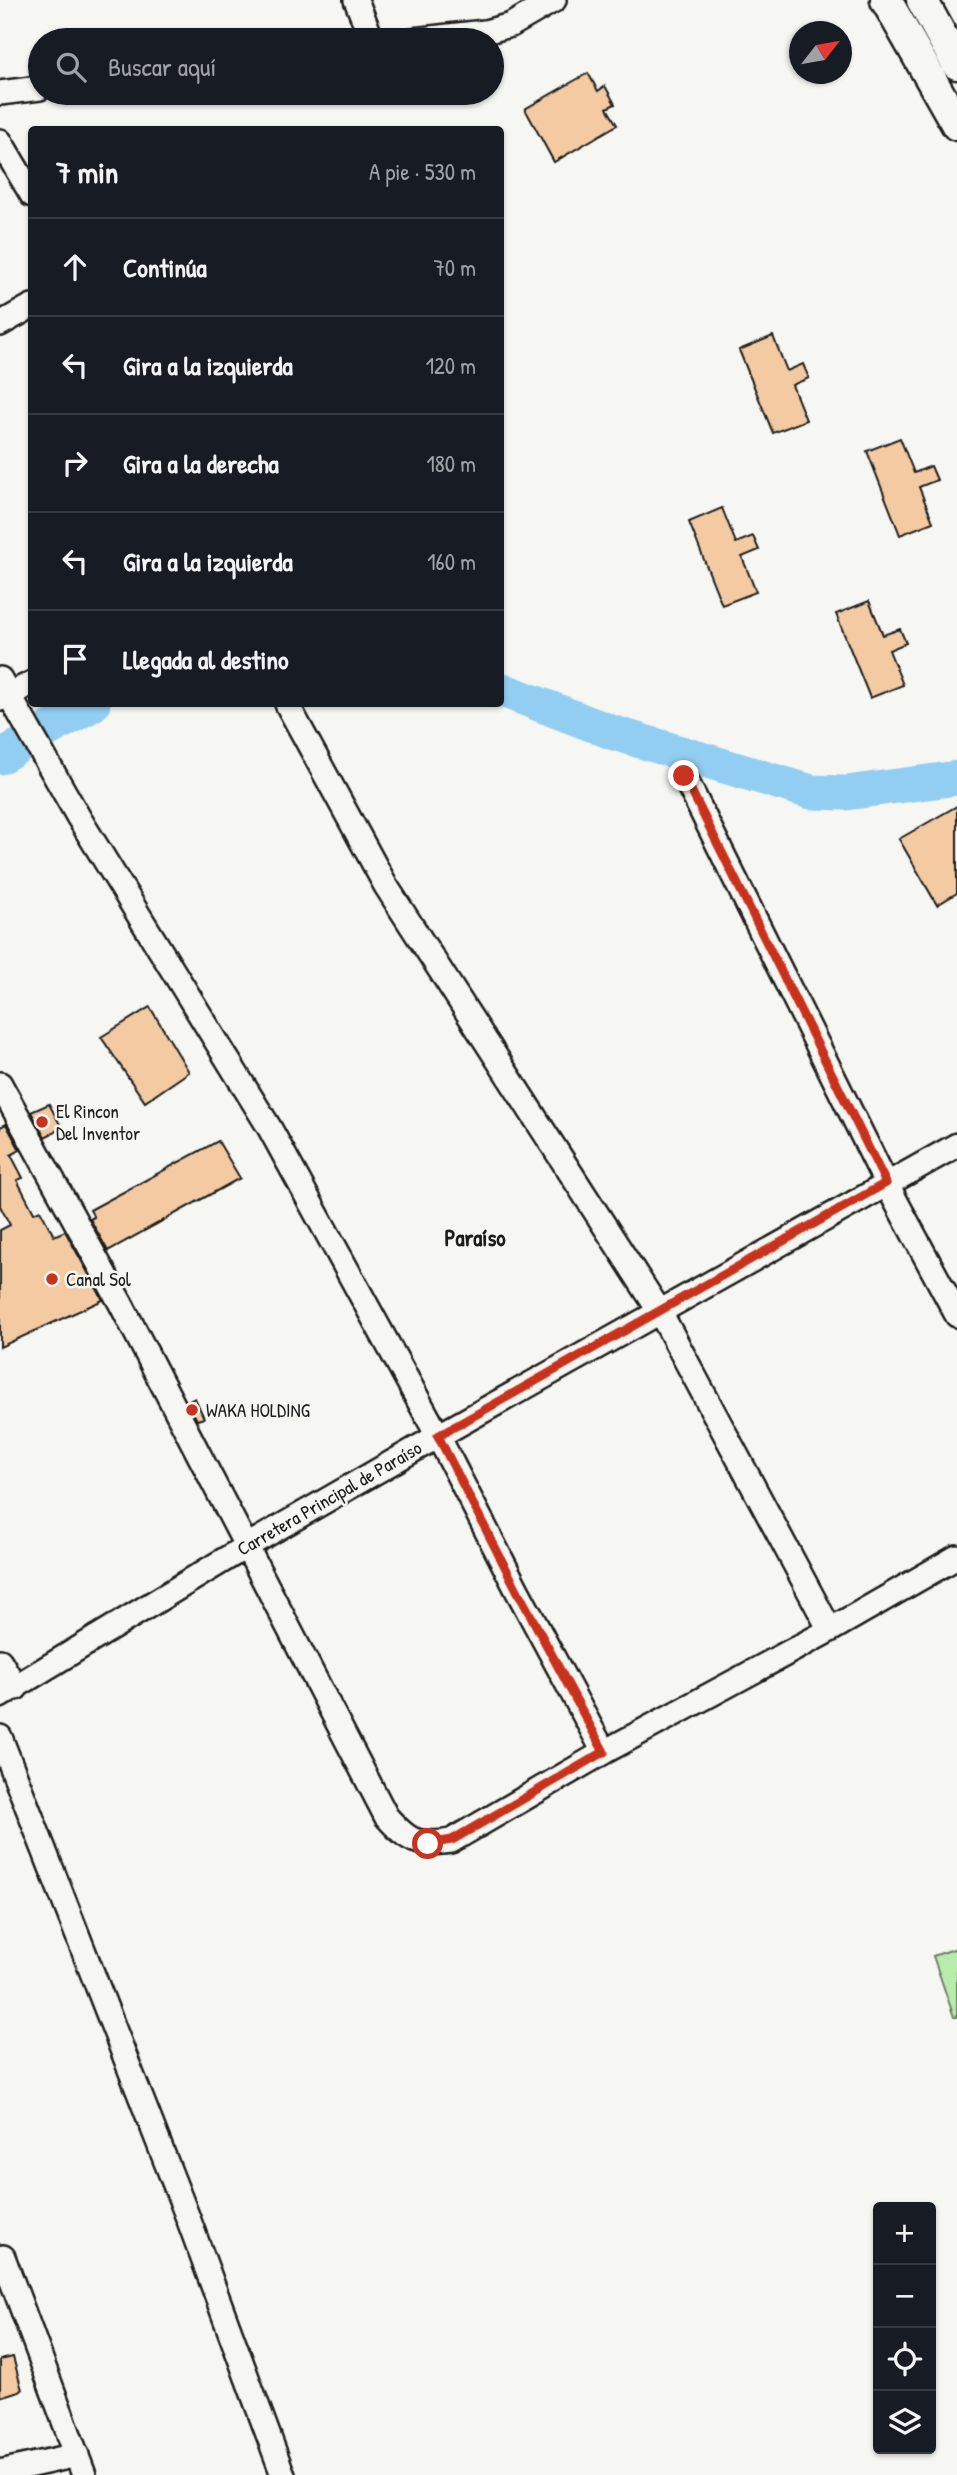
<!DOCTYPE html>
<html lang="es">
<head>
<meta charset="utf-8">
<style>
	:root { --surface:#171b24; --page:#242831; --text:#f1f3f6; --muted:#9ea1a6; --line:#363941 }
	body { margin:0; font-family:"Patrick Hand",sans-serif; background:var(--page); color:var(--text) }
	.controls { position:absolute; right:21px; bottom:21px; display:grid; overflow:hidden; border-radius:7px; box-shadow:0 2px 5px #0004 }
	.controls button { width:63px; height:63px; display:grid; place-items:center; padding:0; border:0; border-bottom:2px solid var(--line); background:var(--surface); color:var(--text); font:35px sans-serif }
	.compass { position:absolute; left:789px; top:21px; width:63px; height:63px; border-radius:50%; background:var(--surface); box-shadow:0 2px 5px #0004; rotate:59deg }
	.stop { position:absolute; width:21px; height:21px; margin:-16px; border:5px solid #c8321e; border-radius:50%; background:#fff }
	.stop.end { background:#c8321e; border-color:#fff; box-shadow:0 2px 7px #0008 }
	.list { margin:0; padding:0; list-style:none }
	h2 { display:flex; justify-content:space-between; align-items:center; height:91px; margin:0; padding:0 28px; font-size:30px }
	h2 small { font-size:23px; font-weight:400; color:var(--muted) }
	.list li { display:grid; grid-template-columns:46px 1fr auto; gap:21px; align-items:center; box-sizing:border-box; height:98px; padding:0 28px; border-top:2px solid var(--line) }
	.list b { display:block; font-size:26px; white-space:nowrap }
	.list em { font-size:23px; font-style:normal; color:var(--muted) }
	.icon { flex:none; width:38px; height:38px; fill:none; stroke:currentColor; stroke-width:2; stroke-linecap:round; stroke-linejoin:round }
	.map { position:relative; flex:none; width:957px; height:2475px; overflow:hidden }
	.search { position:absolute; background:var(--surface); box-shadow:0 2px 5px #0004; left:28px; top:28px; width:476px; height:77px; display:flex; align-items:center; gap:18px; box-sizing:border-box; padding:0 24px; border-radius:38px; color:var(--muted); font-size:26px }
	.panel { position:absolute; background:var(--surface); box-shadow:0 2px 5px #0004; left:28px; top:126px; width:476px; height:581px; border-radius:7px }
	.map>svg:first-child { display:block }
</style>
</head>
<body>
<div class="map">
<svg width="957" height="2475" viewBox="0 0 957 2475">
	<rect width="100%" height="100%" fill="#f6f6f2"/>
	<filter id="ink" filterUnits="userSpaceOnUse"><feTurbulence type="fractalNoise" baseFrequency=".0143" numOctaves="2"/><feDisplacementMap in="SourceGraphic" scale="14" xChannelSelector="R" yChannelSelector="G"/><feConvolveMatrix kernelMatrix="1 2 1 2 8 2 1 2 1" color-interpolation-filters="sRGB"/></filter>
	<g filter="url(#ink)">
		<path fill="#b9ebac" stroke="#6a8464" stroke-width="2" d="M 957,1948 L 957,2017 L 954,2017 L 933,1956 Z"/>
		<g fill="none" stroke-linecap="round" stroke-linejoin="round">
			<path stroke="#92cdf2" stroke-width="35" d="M 500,689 L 614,733 L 811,792 L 846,793 L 957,778
				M 47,730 L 93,704
				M 0,757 L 17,747"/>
		</g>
		<path fill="#f3caa2" stroke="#1c1c1c" stroke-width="2" d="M 588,73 L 598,91 L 605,86 L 615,104 L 607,108 L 617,125 L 554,162 L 525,109 Z
			M 773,336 L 787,371 L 803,364 L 809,378 L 792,385 L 806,420 L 773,433 L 739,350 Z
			M 900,438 L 914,473 L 931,466 L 937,480 L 919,487 L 933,522 L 900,535 L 867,451 Z
			M 722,508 L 736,543 L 753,536 L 759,550 L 742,557 L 756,592 L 722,605 L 689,522 Z
			M 869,601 L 883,635 L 900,629 L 906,643 L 889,650 L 903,685 L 870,698 L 836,614 Z
			M 957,806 L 957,893 L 937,905 L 899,839 Z
			M 150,1007 L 189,1072 L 145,1102 L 101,1037 Z
			M 49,1104 L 62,1128 L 45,1137 L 31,1112 Z
			M 6,1124 L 20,1150 L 11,1155 L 23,1178 L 17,1180 L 34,1213 L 40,1210 L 54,1236 L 65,1231 L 103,1300 L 0,1347 L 0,1230 L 10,1225 L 0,1206 L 0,1127 Z
			M 218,1141 L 240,1178 L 108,1251 L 90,1219 L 94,1217 L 90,1210 Z
			M 195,1398 L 204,1418 L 197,1420 L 187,1402 Z
			M 13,2357 L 22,2390 L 0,2397 L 0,2360 Z"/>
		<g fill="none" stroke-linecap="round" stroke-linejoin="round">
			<g stroke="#1c1c1c" stroke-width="28">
				<path id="minor" d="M 356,0 L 372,40
					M 413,40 L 485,32 L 511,25 L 554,0
					M 0,93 L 40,88
					M 0,141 L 32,195
					M 0,324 L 32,306
					M 0,679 L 79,818 L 269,1127 L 438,1436 L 517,1590 L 604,1752
					M 0,699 L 32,683
					M 287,704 L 386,886 L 660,1312 L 830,1630
					M 684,776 L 886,1183 L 957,1315
					M 0,1084 L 121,1304 L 386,1816 C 409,1842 417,1846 451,1841 L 604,1752 L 830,1630 L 957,1557
					M 0,1661 L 16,1688
					M 0,1696 L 247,1546 L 438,1436 L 957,1145
					M 0,1737 L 188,2218 L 283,2475
					M 3,2257 L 84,2475
					M 0,2472 L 77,2455"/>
			</g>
			<g stroke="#1c1c1c" stroke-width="35">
				<path id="major" d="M 886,0 L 957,125
					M 922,0 L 957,64"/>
			</g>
			<use href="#minor" stroke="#f6f6f2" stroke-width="23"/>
			<use href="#major" stroke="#f6f6f2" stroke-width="30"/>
		</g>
	</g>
	<g fill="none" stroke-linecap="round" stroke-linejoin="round" filter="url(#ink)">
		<path stroke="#c8321e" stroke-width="9" d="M 428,1844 L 452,1840 L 604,1752 L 517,1590 L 438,1436 L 886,1183 L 684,776"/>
	</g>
	<g fill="#c8321e" stroke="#f6f6f2" stroke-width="2.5">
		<circle cx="42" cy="1122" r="7"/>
		<circle cx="52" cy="1279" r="7"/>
		<circle cx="192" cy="1410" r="7"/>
	</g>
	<g text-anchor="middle" stroke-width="5" stroke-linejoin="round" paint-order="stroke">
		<g font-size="19" fill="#1c1c1c" stroke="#f6f6f2" text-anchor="start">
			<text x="56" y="1118">El Rincon<tspan x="56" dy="22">Del Inventor</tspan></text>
			<text x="66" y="1286">Canal Sol</text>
			<text x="206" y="1417">WAKA HOLDING</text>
		</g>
		<g font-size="19" fill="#1c1c1c" stroke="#f6f6f2">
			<text transform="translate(329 1498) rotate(-30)" y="7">Carretera Principal de Paraíso</text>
		</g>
		<g font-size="23" font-weight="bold" fill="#1c1c1c" stroke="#f6f6f2">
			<text x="475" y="1246">Paraíso</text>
		</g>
	</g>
</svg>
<div class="controls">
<button>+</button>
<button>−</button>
<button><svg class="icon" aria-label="locate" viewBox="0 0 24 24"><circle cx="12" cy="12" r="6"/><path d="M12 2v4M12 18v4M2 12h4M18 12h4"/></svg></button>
<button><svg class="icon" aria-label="layers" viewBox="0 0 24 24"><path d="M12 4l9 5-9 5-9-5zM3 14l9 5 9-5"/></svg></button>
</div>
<svg class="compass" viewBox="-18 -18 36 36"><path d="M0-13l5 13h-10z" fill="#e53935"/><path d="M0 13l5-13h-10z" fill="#9ea1a6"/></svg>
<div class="stop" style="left:428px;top:1844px"></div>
<div class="stop end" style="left:684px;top:776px"></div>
<div class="search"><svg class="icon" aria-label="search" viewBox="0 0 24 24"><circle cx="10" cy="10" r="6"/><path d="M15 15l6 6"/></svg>Buscar aquí</div>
<section class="panel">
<h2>7 min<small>A pie · 530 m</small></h2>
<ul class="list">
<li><svg class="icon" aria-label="ahead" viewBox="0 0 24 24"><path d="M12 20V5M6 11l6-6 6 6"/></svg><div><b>Continúa</b></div><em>70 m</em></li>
<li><svg class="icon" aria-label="left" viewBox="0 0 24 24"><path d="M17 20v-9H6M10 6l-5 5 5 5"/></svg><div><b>Gira a la izquierda</b></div><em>120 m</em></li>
<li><svg class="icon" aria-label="right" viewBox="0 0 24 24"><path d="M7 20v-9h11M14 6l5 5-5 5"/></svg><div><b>Gira a la derecha</b></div><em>180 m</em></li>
<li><svg class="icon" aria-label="left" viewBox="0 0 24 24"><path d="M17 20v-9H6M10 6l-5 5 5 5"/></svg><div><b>Gira a la izquierda</b></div><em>160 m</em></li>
<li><svg class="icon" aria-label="arrive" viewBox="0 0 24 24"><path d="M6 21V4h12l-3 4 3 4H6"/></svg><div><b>Llegada al destino</b></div></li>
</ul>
</section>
</div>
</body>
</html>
